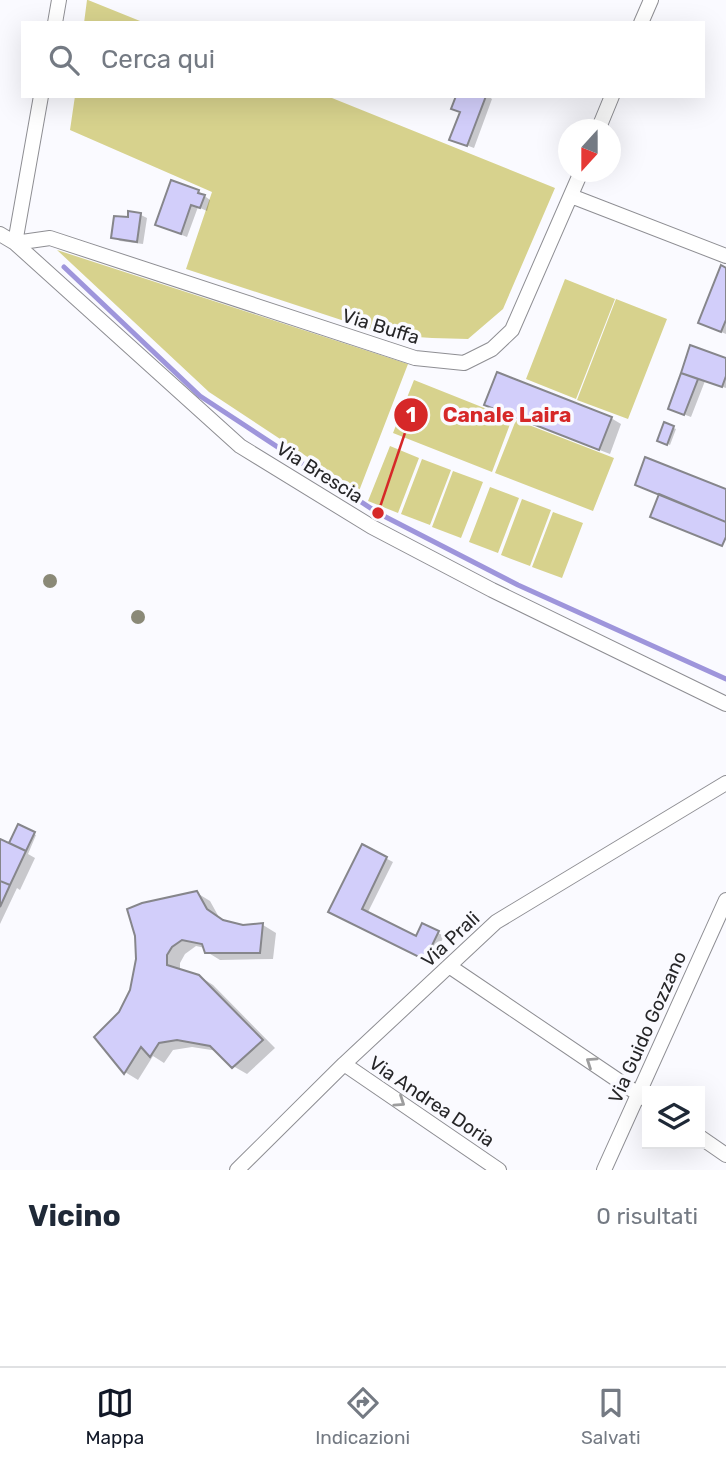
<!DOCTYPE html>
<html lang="it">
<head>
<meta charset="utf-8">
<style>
	:root { --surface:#fff; --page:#f6f6f7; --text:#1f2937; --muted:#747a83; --line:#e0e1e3; --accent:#111827 }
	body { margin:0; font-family:Rubik,sans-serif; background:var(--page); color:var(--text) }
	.controls { position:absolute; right:21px; bottom:21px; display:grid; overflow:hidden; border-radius:0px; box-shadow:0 7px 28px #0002 }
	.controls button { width:63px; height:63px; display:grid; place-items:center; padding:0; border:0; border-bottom:2px solid var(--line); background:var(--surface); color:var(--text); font:35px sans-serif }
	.compass { position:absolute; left:558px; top:119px; width:63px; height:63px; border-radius:50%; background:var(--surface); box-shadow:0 7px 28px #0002; rotate:201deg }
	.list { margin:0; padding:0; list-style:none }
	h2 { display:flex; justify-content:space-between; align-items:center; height:91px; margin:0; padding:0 28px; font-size:30px }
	h2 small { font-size:23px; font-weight:400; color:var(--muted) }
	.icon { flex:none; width:38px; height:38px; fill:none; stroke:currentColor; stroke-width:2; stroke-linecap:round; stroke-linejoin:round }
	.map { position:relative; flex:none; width:726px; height:1170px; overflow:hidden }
	.search { position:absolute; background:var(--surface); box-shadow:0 7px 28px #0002; left:21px; right:21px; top:21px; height:77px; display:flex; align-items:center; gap:18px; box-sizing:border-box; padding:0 24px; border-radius:0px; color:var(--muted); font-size:26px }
	.sheet { height:196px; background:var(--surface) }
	nav { display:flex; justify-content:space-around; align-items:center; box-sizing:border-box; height:98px; border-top:2px solid var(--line); background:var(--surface); font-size:19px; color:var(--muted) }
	nav a { display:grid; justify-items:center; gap:4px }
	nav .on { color:var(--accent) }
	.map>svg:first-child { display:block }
</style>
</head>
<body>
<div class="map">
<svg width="726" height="1170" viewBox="0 0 726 1170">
	<rect width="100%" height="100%" fill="#fafaff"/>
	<path fill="#d7d28d" d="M 87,0 L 88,0 L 145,23 L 84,23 Z
		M 75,96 L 327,96 L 555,188 L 503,309 L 468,339 L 432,338 L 387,335 L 186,269 L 212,192 L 70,130 Z
		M 57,250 L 408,364 L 359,491 L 209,392 Z
		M 565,279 L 615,299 L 576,399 L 526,379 Z
		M 616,299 L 667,319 L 628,419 L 577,400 Z
		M 414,380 L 512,419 L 492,472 L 393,433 Z
		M 516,420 L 614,458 L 593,511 L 495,473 Z
		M 390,446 L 419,458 L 398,513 L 368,501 Z
		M 422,459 L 451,470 L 430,525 L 401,514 Z
		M 453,471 L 483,482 L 461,538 L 432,527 Z
		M 490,487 L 519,498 L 498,553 L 469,542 Z
		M 522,499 L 551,510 L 530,566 L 501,555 Z
		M 553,512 L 583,523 L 562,578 L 532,567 Z"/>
	<path fill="#0003" d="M 458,96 L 488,96 L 492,99 L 474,148 L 458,142 L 461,113 Z
		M 198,191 L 210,200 L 207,211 L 198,207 L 187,237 L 157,225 Z
		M 141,215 L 147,218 L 143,244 L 120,241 L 113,237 L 129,219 Z
		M 726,269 L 726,334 L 710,327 Z
		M 691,348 L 726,360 L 726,388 L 705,381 L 691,417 L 670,409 Z
		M 496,410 L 611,418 L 621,424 L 610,454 Z
		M 665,424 L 676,429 L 670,445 L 659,440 Z
		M 18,827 L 36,835 L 28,854 L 35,858 L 20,890 L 17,888 L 0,924 L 0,841 L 10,845 Z
		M 362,846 L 393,862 L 367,914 L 417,938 L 438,933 L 444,936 L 431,962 L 336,915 Z
		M 197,893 L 210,901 L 220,919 L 225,922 L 243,926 L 263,925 L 276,933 L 273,959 L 220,960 L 207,952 L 205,948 L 196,946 L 185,954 L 180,963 L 180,971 L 199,976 L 213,985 L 275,1048 L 247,1074 L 233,1066 L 218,1051 L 192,1047 L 173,1050 L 164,1063 L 153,1056 L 138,1080 L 125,1072 L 97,1037 L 121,1013 Z"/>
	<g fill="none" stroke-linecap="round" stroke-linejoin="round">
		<path stroke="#9e95db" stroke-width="5" d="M 64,267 L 200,396 L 378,513 L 518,585 L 726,679"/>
	</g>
	<path fill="#d2cefa" stroke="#86868b" stroke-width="2" d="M 456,96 L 486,96 L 467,146 L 449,140 L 460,112 L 451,109 Z
		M 171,180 L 199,190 L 198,193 L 205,195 L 200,208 L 191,205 L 181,234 L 155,225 Z
		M 128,211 L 141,213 L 137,242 L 111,238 L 114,216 L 128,217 Z
		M 721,265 L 726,268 L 726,320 L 721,332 L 698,323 Z
		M 690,345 L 726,358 L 726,376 L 722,387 L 681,373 Z
		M 497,372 L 612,417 L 599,450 L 484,405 Z
		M 681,373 L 698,379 L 684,415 L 668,409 Z
		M 664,422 L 674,426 L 667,445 L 657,441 Z
		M 645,457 L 726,489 L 726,522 L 635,485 Z
		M 659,494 L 726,522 L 726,537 L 722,546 L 650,517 Z
		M 18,824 L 35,832 L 26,851 L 9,843 Z
		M 0,839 L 26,851 L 10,885 L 0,881 Z
		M 362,844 L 387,857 L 362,909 L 416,936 L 422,923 L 439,931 L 425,960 L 328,912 Z
		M 0,881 L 10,885 L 0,907 Z
		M 197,891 L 207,909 L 223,920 L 243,925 L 263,923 L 260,953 L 205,953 L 202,944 L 182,940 L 172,947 L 167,955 L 167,965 L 199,975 L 263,1040 L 232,1068 L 210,1046 L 177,1040 L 159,1043 L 150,1057 L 141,1047 L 124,1074 L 94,1037 L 119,1012 L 130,990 L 136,959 L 135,936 L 127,909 L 142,903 Z"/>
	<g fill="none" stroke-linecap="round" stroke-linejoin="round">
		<g stroke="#8e8e93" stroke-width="16">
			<path id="street" d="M 55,23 L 59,0
				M 641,23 L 651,0
				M 598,130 L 612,96
				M 571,196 L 726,256
				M 0,234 L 15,243 L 240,446 L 372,527 L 492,590 L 726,704
				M 15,243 L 50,238 L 415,358 L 464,363 L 492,349 L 512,330 L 581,172
				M 15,243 L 41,96
				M 449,966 L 647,1100
				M 344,1064 L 499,1170
				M 700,1137 L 726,1155
				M 237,1170 L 344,1064 L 496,922 L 726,783
				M 604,1170 L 726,900"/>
		</g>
		<use href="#street" stroke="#fff" stroke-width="14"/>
	</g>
	<g fill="#8a8977">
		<circle cx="50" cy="581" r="7"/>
		<circle cx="138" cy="617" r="7"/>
	</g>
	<defs><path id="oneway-chevron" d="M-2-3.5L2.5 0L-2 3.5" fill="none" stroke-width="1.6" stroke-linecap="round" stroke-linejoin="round" transform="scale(1.75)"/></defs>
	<g stroke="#9d9d9e">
		<use href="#oneway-chevron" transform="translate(591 1062) rotate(-146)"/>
		<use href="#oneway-chevron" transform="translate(400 1102) rotate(34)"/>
	</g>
	<g text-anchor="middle" stroke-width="7" stroke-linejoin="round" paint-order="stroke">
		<g font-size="19" fill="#262628" stroke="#fafaff">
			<text transform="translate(381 326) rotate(17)" y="7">Via Buffa</text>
			<text transform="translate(320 472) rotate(32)" y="7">Via Brescia</text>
			<text transform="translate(450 939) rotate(-43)" y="7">Via Prali</text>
			<text transform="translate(647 1027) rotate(-66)" y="7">Via Guido Gozzano</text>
			<text transform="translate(432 1101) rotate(34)" y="7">Via Andrea Doria</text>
		</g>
	</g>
	<path fill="none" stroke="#d62828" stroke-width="2.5" d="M378 513L411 415"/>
	<g fill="#d62828" stroke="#fafaff" stroke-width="2.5">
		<circle cx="378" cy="513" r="7"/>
		<circle cx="411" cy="415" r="18"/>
	</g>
	<g font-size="21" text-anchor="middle" font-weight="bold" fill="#fff">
		<text x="411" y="422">1</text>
	</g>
	<g font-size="21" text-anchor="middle" font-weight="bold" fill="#d62828" stroke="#fafaff" stroke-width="7" stroke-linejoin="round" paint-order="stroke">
		<text x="507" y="422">Canale Laira</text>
	</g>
</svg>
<div class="controls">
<button><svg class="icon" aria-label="layers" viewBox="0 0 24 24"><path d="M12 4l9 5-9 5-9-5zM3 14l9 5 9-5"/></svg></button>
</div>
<svg class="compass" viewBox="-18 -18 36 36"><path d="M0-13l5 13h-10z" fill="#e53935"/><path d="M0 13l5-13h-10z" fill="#747a83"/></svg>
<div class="search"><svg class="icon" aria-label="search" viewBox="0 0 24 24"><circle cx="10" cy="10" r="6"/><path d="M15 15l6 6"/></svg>Cerca qui</div>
</div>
<section class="sheet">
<h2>Vicino<small>0 risultati</small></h2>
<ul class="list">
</ul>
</section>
<nav>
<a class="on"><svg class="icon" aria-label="map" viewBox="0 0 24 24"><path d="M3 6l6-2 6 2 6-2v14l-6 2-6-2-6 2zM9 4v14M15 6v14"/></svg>Mappa</a>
<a><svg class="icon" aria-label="directions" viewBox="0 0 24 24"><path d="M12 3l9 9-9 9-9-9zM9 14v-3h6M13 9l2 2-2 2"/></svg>Indicazioni</a>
<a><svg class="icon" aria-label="saved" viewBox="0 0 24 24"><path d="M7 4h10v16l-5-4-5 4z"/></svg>Salvati</a>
</nav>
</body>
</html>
